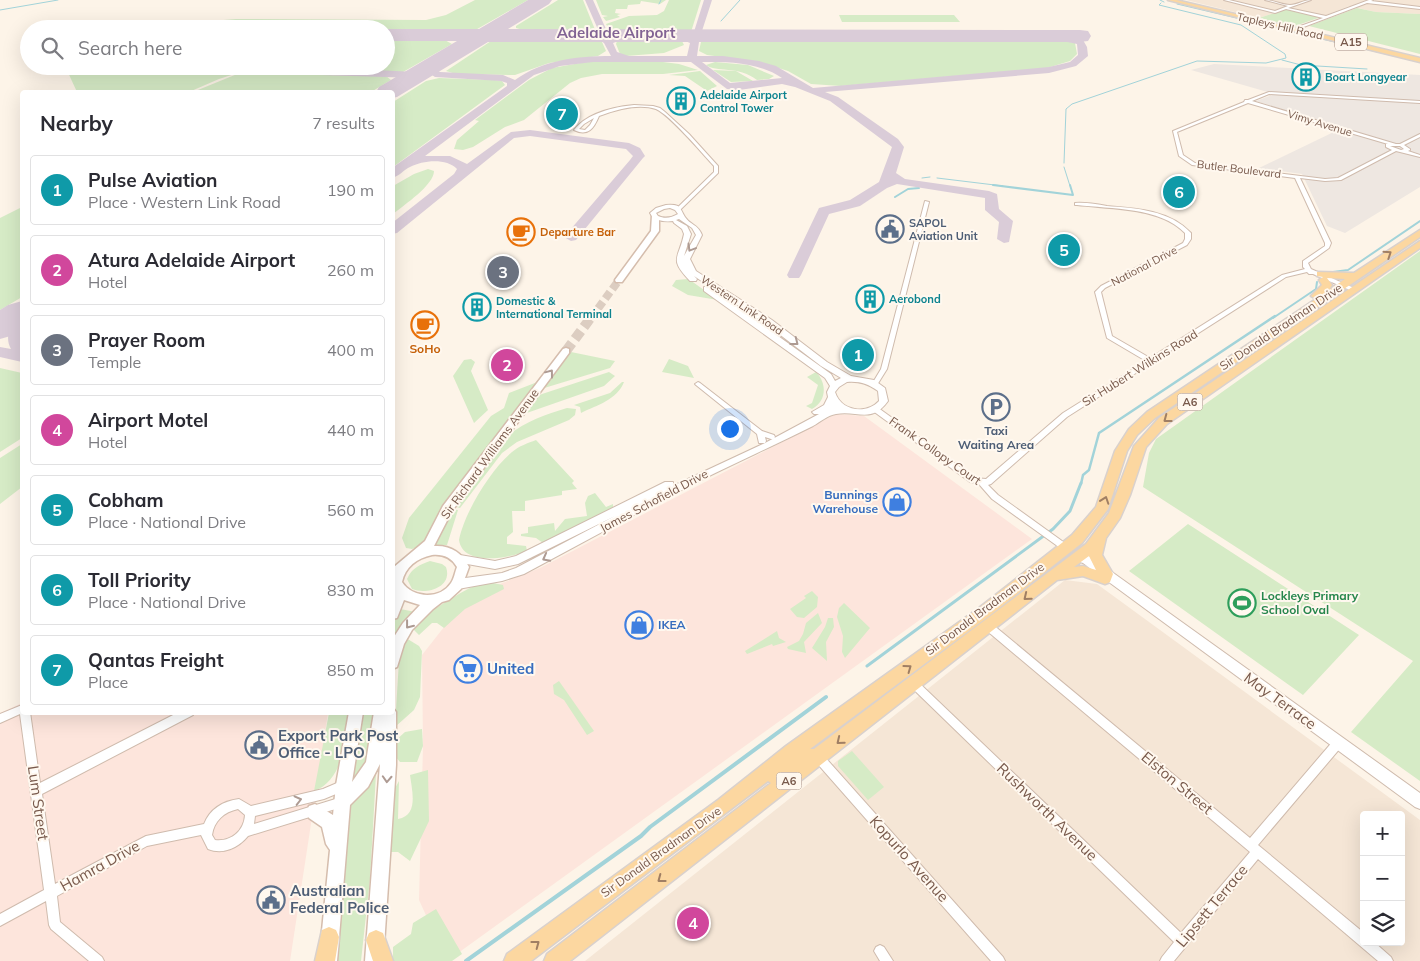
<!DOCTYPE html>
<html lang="en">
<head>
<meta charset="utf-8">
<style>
	:root { --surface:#fff; --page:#f7f7f7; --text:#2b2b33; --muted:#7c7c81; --line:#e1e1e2; --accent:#2563eb }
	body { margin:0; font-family:Mulish,sans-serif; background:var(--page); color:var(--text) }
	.controls { position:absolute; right:15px; bottom:15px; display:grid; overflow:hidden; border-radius:5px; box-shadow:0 5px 20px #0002 }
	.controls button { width:45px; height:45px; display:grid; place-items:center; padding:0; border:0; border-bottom:1px solid var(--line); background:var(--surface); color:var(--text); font:25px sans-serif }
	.you { position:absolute; left:729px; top:428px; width:18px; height:18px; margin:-12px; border:4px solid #fff; border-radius:50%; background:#1a73e8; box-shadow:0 0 0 8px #1a73e833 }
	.badge { display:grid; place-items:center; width:32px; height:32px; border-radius:50%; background:var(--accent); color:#fff; font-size:16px; font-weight:700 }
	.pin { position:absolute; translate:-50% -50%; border:2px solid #fff; box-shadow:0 1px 5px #0006 }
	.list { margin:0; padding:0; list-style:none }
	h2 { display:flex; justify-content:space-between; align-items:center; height:65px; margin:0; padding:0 20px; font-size:21px }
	h2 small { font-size:16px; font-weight:400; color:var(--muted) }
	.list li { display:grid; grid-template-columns:32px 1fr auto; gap:15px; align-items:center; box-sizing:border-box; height:70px; margin:0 10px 10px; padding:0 10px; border:1px solid var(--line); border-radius:5px }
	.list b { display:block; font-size:19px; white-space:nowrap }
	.list p { margin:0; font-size:16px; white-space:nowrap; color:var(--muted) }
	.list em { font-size:16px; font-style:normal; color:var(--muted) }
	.icon { flex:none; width:28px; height:28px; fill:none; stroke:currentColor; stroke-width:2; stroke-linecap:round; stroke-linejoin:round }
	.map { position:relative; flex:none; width:1420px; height:961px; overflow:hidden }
	.search { position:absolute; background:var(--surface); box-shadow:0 5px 20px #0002; left:20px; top:20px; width:375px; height:55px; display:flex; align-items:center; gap:12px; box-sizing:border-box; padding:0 18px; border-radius:28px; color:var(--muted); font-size:19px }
	.panel { position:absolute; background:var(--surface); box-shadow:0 5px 20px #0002; left:20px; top:90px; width:375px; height:625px; border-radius:5px }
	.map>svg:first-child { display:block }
</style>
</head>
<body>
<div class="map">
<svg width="1420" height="961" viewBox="0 0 1420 961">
	<rect width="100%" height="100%" fill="#fdf4e8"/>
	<path fill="#f5e6d6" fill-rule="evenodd" d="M 1186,0 L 1420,0 L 1420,14 L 1376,12 L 1349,6 L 1321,17 L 1287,9 L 1259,18 Z
		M 1065,580 L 1097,584 L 1420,820 L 1420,961 L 585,961 ZM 1364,815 L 1401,815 L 1401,942 L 1364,942 Z"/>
	<path fill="#fde5dc" d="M 836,414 L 864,416 L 1032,539 L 447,961 L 419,900 L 423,746 L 422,655 L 459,608 L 495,586 L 540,568 Z
		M 22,703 L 22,712 L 328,713 L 290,961 L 0,961 L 0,713 Z"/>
	<path fill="#eee7e1" d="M 1214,64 L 1420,75 L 1420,187 L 1345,233 L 1327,226 L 1302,174 L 1259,168 L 1342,128 L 1256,101 L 1275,94 L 1191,70 Z"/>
	<path fill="#d6ebc6" d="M 475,0 L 528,0 L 472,32 L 386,31 L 386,29 L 111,29 L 236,19 L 426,20 L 446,15 Z
		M 558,0 L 583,0 L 596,32 L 531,32 L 516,28 L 516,26 Z
		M 596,0 L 666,0 L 660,4 L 641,1 L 640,4 L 628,5 L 627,9 L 616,9 L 615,13 L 621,14 L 617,15 L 620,17 L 606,21 L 603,17 L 608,16 L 602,15 Z
		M 669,0 L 701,0 L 691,32 L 610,31 L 606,24 L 629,16 L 657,15 L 664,11 Z
		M 1357,8 L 1376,12 L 1420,14 L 1420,54 L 1309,26 Z
		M 1287,9 L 1321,17 L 1295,26 L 1259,18 Z
		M 839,15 L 954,15 L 960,22 L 842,22 Z
		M 386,38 L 441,38 L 452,44 L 403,72 L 328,70 L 304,66 L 386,66 Z
		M 503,39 L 594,39 L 602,42 L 606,51 L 598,56 L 549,63 L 515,75 L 456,74 L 446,71 L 491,41 Z
		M 627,39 L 676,39 L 682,41 L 684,45 L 664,53 L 626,56 L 620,54 L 616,44 L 617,41 Z
		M 713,39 L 1060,40 L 1075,43 L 1077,54 L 1070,61 L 1047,68 L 841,86 L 811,84 L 788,71 L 760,62 L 707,55 L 699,51 L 701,42 Z
		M 655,61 L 679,64 L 698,70 L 663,74 L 602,74 L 581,78 L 570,83 L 524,120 L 505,127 L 473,147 L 463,150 L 454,149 L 457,140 L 479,121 L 475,120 L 529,80 L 552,68 L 586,62 Z
		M 715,62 L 748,65 L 774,76 L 769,79 L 757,80 C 738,65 716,73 706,65 Z
		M 65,66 L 260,66 L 248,71 C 277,62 289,71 316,74 C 339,76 363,76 386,76 L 391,80 L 371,92 L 193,92 L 247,70 L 219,79 L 189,92 L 77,92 Z
		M 713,70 L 736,71 L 753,81 L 731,82 Z
		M 700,71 L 717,86 L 707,91 L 685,76 L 669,75 Z
		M 439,78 L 495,80 L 502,81 L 505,85 L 393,167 L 393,102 L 426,81 Z
		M 428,169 L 434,171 C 434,185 404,205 393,214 L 393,186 L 414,174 Z
		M 22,207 L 22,297 L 0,310 L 0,218 Z
		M 1420,251 L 1420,781 L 1351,732 L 1413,661 L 1143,487 L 1149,453 L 1156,439 Z
		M 688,279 L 690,280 L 718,300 L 688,295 L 672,286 L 676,280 Z
		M 571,352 L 615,361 L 610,368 L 541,389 Z
		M 471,359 L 475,362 L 471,371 L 488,410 L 474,423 L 453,376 L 464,360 Z
		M 669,359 L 688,366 L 694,378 L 662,372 Z
		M 0,368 L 22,373 L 22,438 L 0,452 Z
		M 609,372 L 615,376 L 604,386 L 521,415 L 536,397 L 542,394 Z
		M 816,372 C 827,383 827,401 812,409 L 806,406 L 812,403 L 818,385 L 807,377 Z
		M 540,381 C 505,425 470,468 440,515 C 431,528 428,545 412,549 L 406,548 L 402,538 L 409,518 L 491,416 L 504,408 L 509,393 Z
		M 622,382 L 624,382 C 617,400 597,405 581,413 L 580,407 L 574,405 L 610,393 Z
		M 567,408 L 576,409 L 575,415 L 569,420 L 517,442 L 502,453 L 460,508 L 453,506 L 504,439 C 523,422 544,415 567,408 Z
		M 536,440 L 574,481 L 572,483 L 577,489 L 562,491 L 562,495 L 525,501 L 525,511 L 512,511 L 513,532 L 507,537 L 507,544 L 526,546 L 527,551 C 509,558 463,567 459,540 C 464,514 490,470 512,452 C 519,446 528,443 536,440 Z
		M 22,444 L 22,487 L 0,504 L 0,458 Z
		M 595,493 L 606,507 L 613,504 L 613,508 L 543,543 L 536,538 L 521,536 L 521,534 L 528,533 L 528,527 L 554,523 L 555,531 L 565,519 L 587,516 L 585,503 L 588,496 Z
		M 452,509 L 458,510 L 447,545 L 435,545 Z
		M 1188,524 L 1359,635 L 1303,695 L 1129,571 Z
		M 430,561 L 442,564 L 446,567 C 453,587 427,595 412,589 L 407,579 C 412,568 419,565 430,561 Z
		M 493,583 L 503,585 L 504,589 L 465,609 L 444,628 L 437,623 L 432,623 L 419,635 L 414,630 C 416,618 458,594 470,588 C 477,584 485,584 493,583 Z
		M 812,591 L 818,597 L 817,607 L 804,618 L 797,617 L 790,609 L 806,598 L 804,596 Z
		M 844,603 L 870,628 L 845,658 L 842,652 L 843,636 L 837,617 L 839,608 Z
		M 400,609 L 416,612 L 393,641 L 393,625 Z
		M 818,613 L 822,623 L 804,642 L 806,653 L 788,649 L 787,647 L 799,641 L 803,634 L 806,623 Z
		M 828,618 L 833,618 L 834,627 L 826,642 L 827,661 L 812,648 L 825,627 Z
		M 777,631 L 779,638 L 786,642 L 773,646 L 772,644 L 747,654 L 745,651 Z
		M 406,638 L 419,646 L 422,651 L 420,697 L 414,710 L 395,727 L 399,660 Z
		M 559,681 L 594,731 L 587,735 L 564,700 L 554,694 L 553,685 Z
		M 329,713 L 353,713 C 346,739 343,781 314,791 Z
		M 364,713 L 377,713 L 364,775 L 347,787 Z
		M 422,729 L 423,746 L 417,762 L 400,762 L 395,756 L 395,741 L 405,732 Z
		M 852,751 L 884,787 L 868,800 L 838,766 L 838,761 Z
		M 428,770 L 429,821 L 410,861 L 398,852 L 391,852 L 393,792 L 399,781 L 398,819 C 419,815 412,791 410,775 Z
		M 376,774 L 370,879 L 361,961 L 336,961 L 346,804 Z
		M 436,909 L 462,954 L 452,961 L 393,961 L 393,947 L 411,934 L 413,923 Z"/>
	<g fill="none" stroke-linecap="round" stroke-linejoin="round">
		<path stroke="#a2d3d9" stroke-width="1" d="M 1160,0 L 1164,2
			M 659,4 L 661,0
			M 1177,4 L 1287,30
			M 0,10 L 58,0
			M 721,21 L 740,0
			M 1292,32 L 1420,62
			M 1282,60 L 1301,65 L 1367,69
			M 1064,163 L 1066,109 L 1072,104 L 1197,61 L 1266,63 L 1286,58 L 1285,54 L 1241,25 L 1159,5 L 1161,3
			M 1064,167 L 1070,186
			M 922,178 L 930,177
			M 937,178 L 1003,186"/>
		<path stroke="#a2d3d9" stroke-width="2" d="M 993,185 L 1073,195 L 1070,185
			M 895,197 L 908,189 L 919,188
			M 1333,272 L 1348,270 L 1420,221
			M 1273,318 L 1316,289 L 1317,282"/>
		<path stroke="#a2d3d9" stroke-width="2.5" d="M 1081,484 L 1083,475 L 1089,470 L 1099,433 L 1275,316"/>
		<path stroke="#a2d3d9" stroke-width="3" d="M 867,666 L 1053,529 L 1070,511 L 1081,483"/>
		<path stroke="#a2d3d9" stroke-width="4" d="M 466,961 L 641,836 L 650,827 L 826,697"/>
		<path fill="#daccd8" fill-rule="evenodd" d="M 585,0 L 593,0 L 610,38 L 630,33 L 630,37 L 613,43 L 617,52 L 629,56 L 687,56 L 690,43 L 673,36 L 677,33 L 692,38 L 704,0 L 712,0 L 701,34 L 713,33 L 717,36 L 699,42 L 697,56 L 723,56 L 759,61 L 776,66 L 813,88 L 1049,67 L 1070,62 L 1078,55 L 1077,44 L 1048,38 L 1047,36 L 1051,33 L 1083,40 L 1087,47 L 1088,56 L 1076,66 L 1049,73 L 825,92 L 838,97 L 898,139 L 904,147 L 896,173 L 905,179 L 989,191 L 997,194 L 999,209 L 1013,221 L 1009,242 L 1004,243 L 997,239 L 999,222 L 985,210 L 985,198 L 897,184 L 887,188 L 860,206 L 829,214 L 801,275 L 799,278 L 789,278 L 787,275 L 819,208 L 850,200 L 879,182 L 892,147 L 830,101 L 795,87 L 782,84 L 739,90 L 727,89 L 691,62 L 593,62 L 560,66 L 534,75 L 425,156 L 450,156 L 467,164 L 511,132 L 530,130 L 629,143 L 640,148 L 645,156 L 643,158 L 576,240 L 571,241 L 564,237 L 630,160 L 633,156 L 626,149 L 530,136 L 514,138 L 397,233 L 392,234 L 392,223 L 454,174 L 457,169 C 447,158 423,160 410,167 C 403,170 400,176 392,178 L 392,168 L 507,86 L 507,83 L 501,81 L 435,77 L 426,71 L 431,64 L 437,64 L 436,70 L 440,72 L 503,75 L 515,80 C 543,60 577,56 611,56 L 604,43 L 593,36 L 600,34 ZM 702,62 C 730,62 758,62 782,78 L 730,83 Z
			M 288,66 L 417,72 L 422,75 L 417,78 L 319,75 Z
			M 22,316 L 22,362 L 0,357 L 0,347 L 11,349 C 5,338 9,328 16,318 Z"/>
		<path fill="#daccd8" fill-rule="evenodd" d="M 528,0 L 552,0 L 549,4 L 508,29 L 1080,30 L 1088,31 L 1091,36 L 1088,41 L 1080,42 L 488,42 L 397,97 L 392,98 L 392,92 L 376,92 L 379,87 L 457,41 L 386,41 L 386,29 L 479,29 Z
			M 22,301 L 22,330 L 14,335 L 0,339 L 0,310 L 8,305 Z"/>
		<path stroke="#dccdc1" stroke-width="8" stroke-dasharray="8 4" stroke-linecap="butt" d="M 591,318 L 619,280"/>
		<path stroke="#dccdc1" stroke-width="10" stroke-dasharray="10 5" stroke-linecap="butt" d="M 566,351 L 592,316"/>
		<g stroke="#cfbbad" stroke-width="2">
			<path id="minor" d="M 1224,0 L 1229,0 L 1275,11 L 1288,6 L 1265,0 C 1273,0 1282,5 1290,5 C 1297,5 1304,0 1311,0 L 1288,8 L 1326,16 L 1369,0 L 1373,0 L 1371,1 L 1420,7 L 1420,9 L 1367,3 L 1293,31 L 1292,29 L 1323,18 L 1286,9 L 1275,13 Z
				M 1269,92 L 1420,101 L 1420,103 L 1269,94 L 1252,101 L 1396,144 L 1400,144 L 1420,134 L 1420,137 L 1404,145 L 1410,149 L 1410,150 L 1408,151 L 1420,155 L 1420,157 L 1396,151 L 1341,180 L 1325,181 L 1300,178 L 1331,243 L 1329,248 L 1308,263 L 1311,269 L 1354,288 L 1354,290 L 1350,290 L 1313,274 L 1309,274 L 1307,272 L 1286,277 L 1067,417 L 991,484 L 988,485 L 998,495 L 1069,546 L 1070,548 L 1069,550 L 1063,550 L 992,499 L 978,483 L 970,482 L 873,411 L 872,409 L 873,407 L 877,407 L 975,478 L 986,479 L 1063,413 L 1146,361 L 1107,338 L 1095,292 L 1101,286 L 1183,243 L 1185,239 L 1185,233 C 1160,207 1111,209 1077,205 L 1075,205 L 1075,203 C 1085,202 1096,204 1107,206 C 1135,208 1170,210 1191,233 L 1191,239 L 1187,245 L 1105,288 L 1101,292 L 1112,336 L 1150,358 L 1282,275 L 1305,269 L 1303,267 L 1303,261 L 1325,246 L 1325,243 L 1295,178 L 1192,165 L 1179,156 L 1173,131 L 1244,102 L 1245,100 L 1248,100 ZM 1248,103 L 1388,144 L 1386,144 L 1386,147 L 1392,150 L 1338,178 L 1325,179 L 1195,163 L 1183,155 L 1177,132 ZM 1390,146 L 1400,146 L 1404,149 L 1401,150 Z
				M 634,105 L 653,106 L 660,108 L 665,112 L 689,134 L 718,166 L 718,173 L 680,210 L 676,209 L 714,172 L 714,166 C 702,153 670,115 656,109 C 638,103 615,110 599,116 C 594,128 588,137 574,130 C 587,113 614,107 634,105 ZM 594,118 L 590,125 L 585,130 L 579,129 L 584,124 Z
				M 925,201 L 929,202 L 887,369 L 877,385 L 873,385 L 872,384 L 881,369 Z
				M 698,382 L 700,383 L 762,431 L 774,435 L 775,437 L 774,439 L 771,439 L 765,437 L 766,441 L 765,443 L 759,443 L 757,434 L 696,385 L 695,384 Z
				M 989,623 L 992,624 L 1250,838 L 1334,740 L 1338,738 L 1342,740 L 1343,743 L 1342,746 L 1258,845 L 1364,933 L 1364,942 L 1374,942 L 1391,957 L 1393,961 L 1378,961 L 1258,859 L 1174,961 L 1160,961 L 1162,957 L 1174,942 L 910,686 L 908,683 L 910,680 L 913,679 L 916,680 L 1181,933 L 1250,852 L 986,630 L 985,627 L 986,624 Z
				M 22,705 L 22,712 L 30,712 L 40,783 L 179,712 L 195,712 L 193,715 L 42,794 L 55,884 L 146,836 L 204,824 C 210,809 223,801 239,799 L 251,806 L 323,789 L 344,780 L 348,781 L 349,785 L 348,789 L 324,799 L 255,816 L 254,824 L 342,797 L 346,798 L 347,802 L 346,806 L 342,807 L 248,836 C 238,848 223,855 208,849 L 201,835 L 147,846 L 57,896 L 60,922 L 102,957 L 104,961 L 89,961 L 51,929 L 49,925 L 46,901 L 0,926 L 0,914 L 44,890 L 20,714 L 0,723 L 0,714 ZM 238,809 L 245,815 C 244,831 231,842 215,840 L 212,835 C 214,821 224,812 238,809 Z
				M 819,753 L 823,755 L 1003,957 L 1005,961 L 991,961 L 815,761 L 814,758 L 815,755 Z
				M 880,945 L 884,947 L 893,961 L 880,961 L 874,951 L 876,947 Z"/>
		</g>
		<g stroke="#cfbbad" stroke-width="2">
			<path id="tertiary" d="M 666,205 C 681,204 679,207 685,217 C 690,225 698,224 702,235 L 690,259 L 696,271 L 772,320 L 827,362 L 851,376 L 874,380 L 885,388 L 888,401 C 872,424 857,410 836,414 C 828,415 820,422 813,426 C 775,445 737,462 699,481 C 640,511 582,543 524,574 L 502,581 L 458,589 L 454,587 L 452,584 L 454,581 L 458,579 L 502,573 L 516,568 L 615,516 L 518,564 L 495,569 L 456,562 L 455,559 L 456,556 L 460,555 L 495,561 L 516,556 L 665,482 L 673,482 L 673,486 L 765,443 L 819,414 L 814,414 L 812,412 L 824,405 L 828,397 L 827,392 L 830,386 L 825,378 L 704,291 L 704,287 L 710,287 L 831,374 L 835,381 L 841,378 L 821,366 L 766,324 L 694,276 L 697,279 L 696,281 L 690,281 C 668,258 679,259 684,234 L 682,229 L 674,223 L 673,221 C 666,222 660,221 653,218 L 650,213 L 656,208 ZM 670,208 L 675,210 L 678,214 C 671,218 665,219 658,216 L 656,213 L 664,209 ZM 679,219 L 692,228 L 696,235 L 684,256 L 691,234 L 687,226 L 676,220 ZM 847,382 C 860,381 868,384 878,391 L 879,401 C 866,415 841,411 835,392 L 839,387 Z
				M 1080,553 L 1091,557 L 1420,793 L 1420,809 L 1415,807 L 1083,563 L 1076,560 L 1075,557 L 1076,554 Z"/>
		</g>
		<g stroke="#d5bdad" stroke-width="3">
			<path id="secondary" d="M 652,215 L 659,217 L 659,231 L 622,282 L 616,282 L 615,280 L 651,231 Z
				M 566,348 L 569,349 L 569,353 L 452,511 L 434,546 C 451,545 462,553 469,567 L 461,589 L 449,600 L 442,602 L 433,609 L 412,630 L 404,644 L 397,667 L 392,669 L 392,640 L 403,623 L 420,605 L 404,600 L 397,618 L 392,619 L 394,567 L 425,541 L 443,506 L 563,349 ZM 432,555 C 443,554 451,557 457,567 C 455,572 454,579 451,583 C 440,600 412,598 402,582 C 405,567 417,558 432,555 Z
				M 392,707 L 396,712 L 396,765 L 383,961 L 365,961 L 380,764 L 368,787 L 350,805 L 337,961 L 319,961 L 330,850 L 326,844 L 322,827 L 309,818 L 307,812 L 309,806 L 315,804 L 333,815 L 336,785 L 349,712 L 363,712 L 352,782 L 366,762 L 374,712 L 392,712 Z"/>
		</g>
		<g stroke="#d9d1cd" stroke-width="3">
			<path id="primary" d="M 1168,0 L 1176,0 L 1420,58 L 1420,62 Z
				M 1420,230 L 1420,237 L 1155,418 L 1137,435 L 1127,451 L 1108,509 L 1082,543 L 989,616 L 810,749 L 814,749 L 1086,544 L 1109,513 L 1134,446 L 1159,418 L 1420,241 L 1420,248 L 1167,424 L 1146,447 L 1130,495 L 1120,518 L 1106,538 L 1102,555 L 1113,574 L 1110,582 L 1105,584 L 1083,576 L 1057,580 L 570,961 L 544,961 L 547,954 L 771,783 L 768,781 L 531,961 L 504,961 L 507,954 L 718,800 L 786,746 L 979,608 L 1072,535 L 1096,507 L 1115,451 L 1129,429 L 1147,412 L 1316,299 L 1311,296 L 1322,285 L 1319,280 L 1323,277 L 1317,276 L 1317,272 L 1354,273 ZM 1327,278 L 1345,279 L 1329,290 L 1332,285 ZM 1089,556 L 1096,570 L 1083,566 L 1074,567 Z
				M 329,927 L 336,930 L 339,937 L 335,961 L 315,961 L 322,930 Z
				M 376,930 L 383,933 L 393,961 L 373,961 L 366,940 L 369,933 Z"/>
		</g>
		<use href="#minor" fill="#fff" fill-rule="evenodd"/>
		<use href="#tertiary" fill="#fff" fill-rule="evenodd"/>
		<use href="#secondary" fill="#fff" fill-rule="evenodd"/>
		<use href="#primary" fill="#fcd7a0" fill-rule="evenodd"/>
	</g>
	<defs><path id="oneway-chevron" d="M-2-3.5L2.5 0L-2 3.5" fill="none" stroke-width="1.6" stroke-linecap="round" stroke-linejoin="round" transform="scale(1.25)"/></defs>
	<g stroke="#ae9b93">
		<use href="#oneway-chevron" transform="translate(691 248) rotate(121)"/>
		<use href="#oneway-chevron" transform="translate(795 342) rotate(38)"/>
		<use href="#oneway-chevron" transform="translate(550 373) rotate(-53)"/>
		<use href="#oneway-chevron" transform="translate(546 558) rotate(152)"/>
		<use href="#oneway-chevron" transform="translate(409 625) rotate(128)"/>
		<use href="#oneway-chevron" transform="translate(387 779) rotate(93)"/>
		<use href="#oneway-chevron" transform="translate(298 800) rotate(-14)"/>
	</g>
	<g stroke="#a07f64">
		<use href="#oneway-chevron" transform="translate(1388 254) rotate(-34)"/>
		<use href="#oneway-chevron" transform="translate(1167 419) rotate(143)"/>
		<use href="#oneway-chevron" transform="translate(1105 500) rotate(-71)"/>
		<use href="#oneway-chevron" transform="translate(1027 597) rotate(141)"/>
		<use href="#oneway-chevron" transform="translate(908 668) rotate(-36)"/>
		<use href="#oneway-chevron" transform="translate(840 741) rotate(141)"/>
		<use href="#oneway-chevron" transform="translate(661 879) rotate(143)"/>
		<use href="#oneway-chevron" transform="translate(536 944) rotate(-37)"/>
	</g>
	<defs>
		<g id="building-ring" transform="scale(1.4375)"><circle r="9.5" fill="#fff8ef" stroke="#0f9aa8" stroke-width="1.5"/><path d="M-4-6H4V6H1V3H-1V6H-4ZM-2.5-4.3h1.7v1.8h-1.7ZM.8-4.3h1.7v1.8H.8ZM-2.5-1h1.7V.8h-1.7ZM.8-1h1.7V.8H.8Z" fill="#0f9aa8"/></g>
		<g id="civic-ring" transform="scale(1.4375)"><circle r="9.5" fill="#fff8ef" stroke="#5c6f8a" stroke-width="1.5"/><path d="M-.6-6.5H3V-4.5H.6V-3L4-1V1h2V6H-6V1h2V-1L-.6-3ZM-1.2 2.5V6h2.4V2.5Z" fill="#5c6f8a"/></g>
		<g id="cafe-ring" transform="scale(1.4375)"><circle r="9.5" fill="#fff8ef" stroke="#e8710a" stroke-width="1.5"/><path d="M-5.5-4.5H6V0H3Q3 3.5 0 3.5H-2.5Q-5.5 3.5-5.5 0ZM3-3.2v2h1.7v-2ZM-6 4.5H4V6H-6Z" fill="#e8710a"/></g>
		<g id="parking-ring" transform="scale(1.4375)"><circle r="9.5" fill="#fff8ef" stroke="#5c6f8a" stroke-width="1.5"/><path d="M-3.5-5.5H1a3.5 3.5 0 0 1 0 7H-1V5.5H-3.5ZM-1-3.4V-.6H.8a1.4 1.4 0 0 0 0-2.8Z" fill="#5c6f8a"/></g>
		<g id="shop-ring" transform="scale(1.4375)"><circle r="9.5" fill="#fff8ef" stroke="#3f7fe0" stroke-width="1.5"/><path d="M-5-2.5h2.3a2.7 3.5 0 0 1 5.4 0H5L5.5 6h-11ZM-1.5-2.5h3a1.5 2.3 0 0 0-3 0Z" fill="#3f7fe0"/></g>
		<g id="stadium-ring" transform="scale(1.4375)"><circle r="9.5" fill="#fff8ef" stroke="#2e9e5b" stroke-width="1.5"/><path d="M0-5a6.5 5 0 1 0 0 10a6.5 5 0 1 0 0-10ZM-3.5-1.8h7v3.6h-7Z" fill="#2e9e5b"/></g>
		<g id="supermarket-ring" transform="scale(1.4375)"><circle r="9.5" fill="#fff8ef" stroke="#3f7fe0" stroke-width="1.5"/><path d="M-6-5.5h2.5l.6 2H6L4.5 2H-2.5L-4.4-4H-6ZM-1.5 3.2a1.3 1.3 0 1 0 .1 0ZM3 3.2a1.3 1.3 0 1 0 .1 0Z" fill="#3f7fe0"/></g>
	</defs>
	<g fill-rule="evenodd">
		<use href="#building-ring" x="1306" y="77"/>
		<use href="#building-ring" x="681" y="101"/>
		<use href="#civic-ring" x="890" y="229"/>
		<use href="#cafe-ring" x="521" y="232"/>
		<use href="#building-ring" x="870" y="299"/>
		<use href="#building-ring" x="477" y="307"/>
		<use href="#cafe-ring" x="425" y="325"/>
		<use href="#parking-ring" x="996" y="407"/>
		<use href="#shop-ring" x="897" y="502"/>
		<use href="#stadium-ring" x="1242" y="603"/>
		<use href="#shop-ring" x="639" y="625"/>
		<use href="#supermarket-ring" x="468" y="669"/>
		<use href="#civic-ring" x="259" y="745"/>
		<use href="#civic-ring" x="271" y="900"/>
	</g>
	<g text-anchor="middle" stroke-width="4" stroke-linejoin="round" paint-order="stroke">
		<g font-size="11" fill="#78594b" stroke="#fff8ef">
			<text transform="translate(1280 26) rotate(13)" y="4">Tapleys Hill Road</text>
			<text transform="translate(1320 123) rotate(17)" y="4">Vimy Avenue</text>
			<text transform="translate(1239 169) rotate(7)" y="4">Butler Boulevard</text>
			<text transform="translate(1144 266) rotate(-28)" y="4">National Drive</text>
			<text transform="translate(742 305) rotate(34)" y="4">Western Link Road</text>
		</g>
		<g fill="#fff8ef" stroke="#a0897c" stroke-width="1">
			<rect x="1335" y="33.5" width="32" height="17" rx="4"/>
			<rect x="1177.5" y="393.5" width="25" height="17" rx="4"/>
			<rect x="776.5" y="772.5" width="25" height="17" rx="4"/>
		</g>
		<g font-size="11" font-weight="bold" fill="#78594b">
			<text x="1351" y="46">A15</text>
			<text x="1190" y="406">A6</text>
			<text x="789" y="785">A6</text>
		</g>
		<g font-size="11" font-weight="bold" fill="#0d838f" stroke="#fff8ef" text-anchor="start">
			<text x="1325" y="81">Boart Longyear</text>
			<text x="700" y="99">Adelaide Airport<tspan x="700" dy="13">Control Tower</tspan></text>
			<text x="889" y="303">Aerobond</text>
			<text x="496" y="305">Domestic &amp;<tspan x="496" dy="13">International Terminal</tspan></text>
		</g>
		<g font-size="11" font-weight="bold" fill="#4e5e75" stroke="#fff8ef" text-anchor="start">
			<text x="909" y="227">SAPOL<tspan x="909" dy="13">Aviation Unit</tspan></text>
		</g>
		<g font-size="11" font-weight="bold" fill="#c56008" stroke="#fff8ef" text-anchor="start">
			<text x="540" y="236">Departure Bar</text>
		</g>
		<g font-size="12" fill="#78594b" stroke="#fff8ef">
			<text transform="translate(1281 327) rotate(-34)" y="4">Sir Donald Bradman Drive</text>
			<text transform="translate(1140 368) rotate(-32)" y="4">Sir Hubert Wilkins Road</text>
			<text transform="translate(935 451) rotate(35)" y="4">Frank Collopy Court</text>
			<text transform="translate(490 454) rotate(-54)" y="4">Sir Richard Williams Avenue</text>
			<text transform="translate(654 501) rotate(-28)" y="4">James Schofield Drive</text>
			<text transform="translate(985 609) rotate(-37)" y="4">Sir Donald Bradman Drive</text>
			<text transform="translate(661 852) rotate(-36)" y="4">Sir Donald Bradman Drive</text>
		</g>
		<g font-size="12" font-weight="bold" fill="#c56008" stroke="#fff8ef">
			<text x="425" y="353">SoHo</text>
		</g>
		<g font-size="12" font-weight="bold" fill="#4e5e75" stroke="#fff8ef">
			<text x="996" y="435">Taxi<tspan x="996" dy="14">Waiting Area</tspan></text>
		</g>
		<g font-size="12" font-weight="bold" fill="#366cbe" stroke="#fff8ef" text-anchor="end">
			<text x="878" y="499">Bunnings<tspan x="878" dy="14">Warehouse</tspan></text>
			<text x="658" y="629" text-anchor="start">IKEA</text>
		</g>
		<g font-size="12" font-weight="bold" fill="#27864d" stroke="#fff8ef" text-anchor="start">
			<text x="1261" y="600">Lockleys Primary<tspan x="1261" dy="14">School Oval</tspan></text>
		</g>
		<g font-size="15" font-weight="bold" fill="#826394" stroke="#fff8ef">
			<text x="616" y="38">Adelaide Airport</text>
		</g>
		<g font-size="15" font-weight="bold" fill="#366cbe" stroke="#fff8ef" text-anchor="start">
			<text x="487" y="674">United</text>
		</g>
		<g font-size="15" fill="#78594b" stroke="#fff8ef">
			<text transform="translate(1280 701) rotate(36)" y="5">May Terrace</text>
			<text transform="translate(1177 783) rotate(40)" y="5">Elston Street</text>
			<text transform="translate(38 803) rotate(82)" y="5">Lum Street</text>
			<text transform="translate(1047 812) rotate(44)" y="5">Rushworth Avenue</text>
			<text transform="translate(909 859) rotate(48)" y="5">Kopurlo Avenue</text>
			<text transform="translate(100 866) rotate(-29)" y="5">Hamra Drive</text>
			<text transform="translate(1212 906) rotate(-50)" y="5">Lipsett Terrace</text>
		</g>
		<g font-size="15" font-weight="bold" fill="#4e5e75" stroke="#fff8ef" text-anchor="start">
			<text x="278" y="741">Export Park Post<tspan x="278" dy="17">Office - LPO</tspan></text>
			<text x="290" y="896">Australian<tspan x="290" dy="17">Federal Police</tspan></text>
		</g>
	</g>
</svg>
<div class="controls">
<button>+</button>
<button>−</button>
<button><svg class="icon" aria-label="layers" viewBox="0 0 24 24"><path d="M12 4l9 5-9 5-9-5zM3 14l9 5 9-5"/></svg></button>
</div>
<div class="you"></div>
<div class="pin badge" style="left:858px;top:355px;background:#0f9aa8">1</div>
<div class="pin badge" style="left:507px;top:365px;background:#d1479c">2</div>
<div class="pin badge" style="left:503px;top:272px;background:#6b7280">3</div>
<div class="pin badge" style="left:693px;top:923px;background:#d1479c">4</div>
<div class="pin badge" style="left:1064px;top:250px;background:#0f9aa8">5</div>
<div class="pin badge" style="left:1179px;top:192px;background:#0f9aa8">6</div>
<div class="pin badge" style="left:562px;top:114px;background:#0f9aa8">7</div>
<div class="search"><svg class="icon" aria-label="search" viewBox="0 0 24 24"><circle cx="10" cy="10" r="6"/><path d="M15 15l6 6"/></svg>Search here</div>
<section class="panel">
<h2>Nearby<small>7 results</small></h2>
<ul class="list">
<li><span class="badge" style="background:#0f9aa8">1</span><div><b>Pulse Aviation</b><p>Place · Western Link Road</p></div><em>190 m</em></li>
<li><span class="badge" style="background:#d1479c">2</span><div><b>Atura Adelaide Airport</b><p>Hotel</p></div><em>260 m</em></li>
<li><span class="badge" style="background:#6b7280">3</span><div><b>Prayer Room</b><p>Temple</p></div><em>400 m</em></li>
<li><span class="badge" style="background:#d1479c">4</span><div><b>Airport Motel</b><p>Hotel</p></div><em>440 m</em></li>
<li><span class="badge" style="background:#0f9aa8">5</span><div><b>Cobham</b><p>Place · National Drive</p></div><em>560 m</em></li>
<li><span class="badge" style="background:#0f9aa8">6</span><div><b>Toll Priority</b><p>Place · National Drive</p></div><em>830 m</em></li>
<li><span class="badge" style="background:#0f9aa8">7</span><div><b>Qantas Freight</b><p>Place</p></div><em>850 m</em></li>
</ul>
</section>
</div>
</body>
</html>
